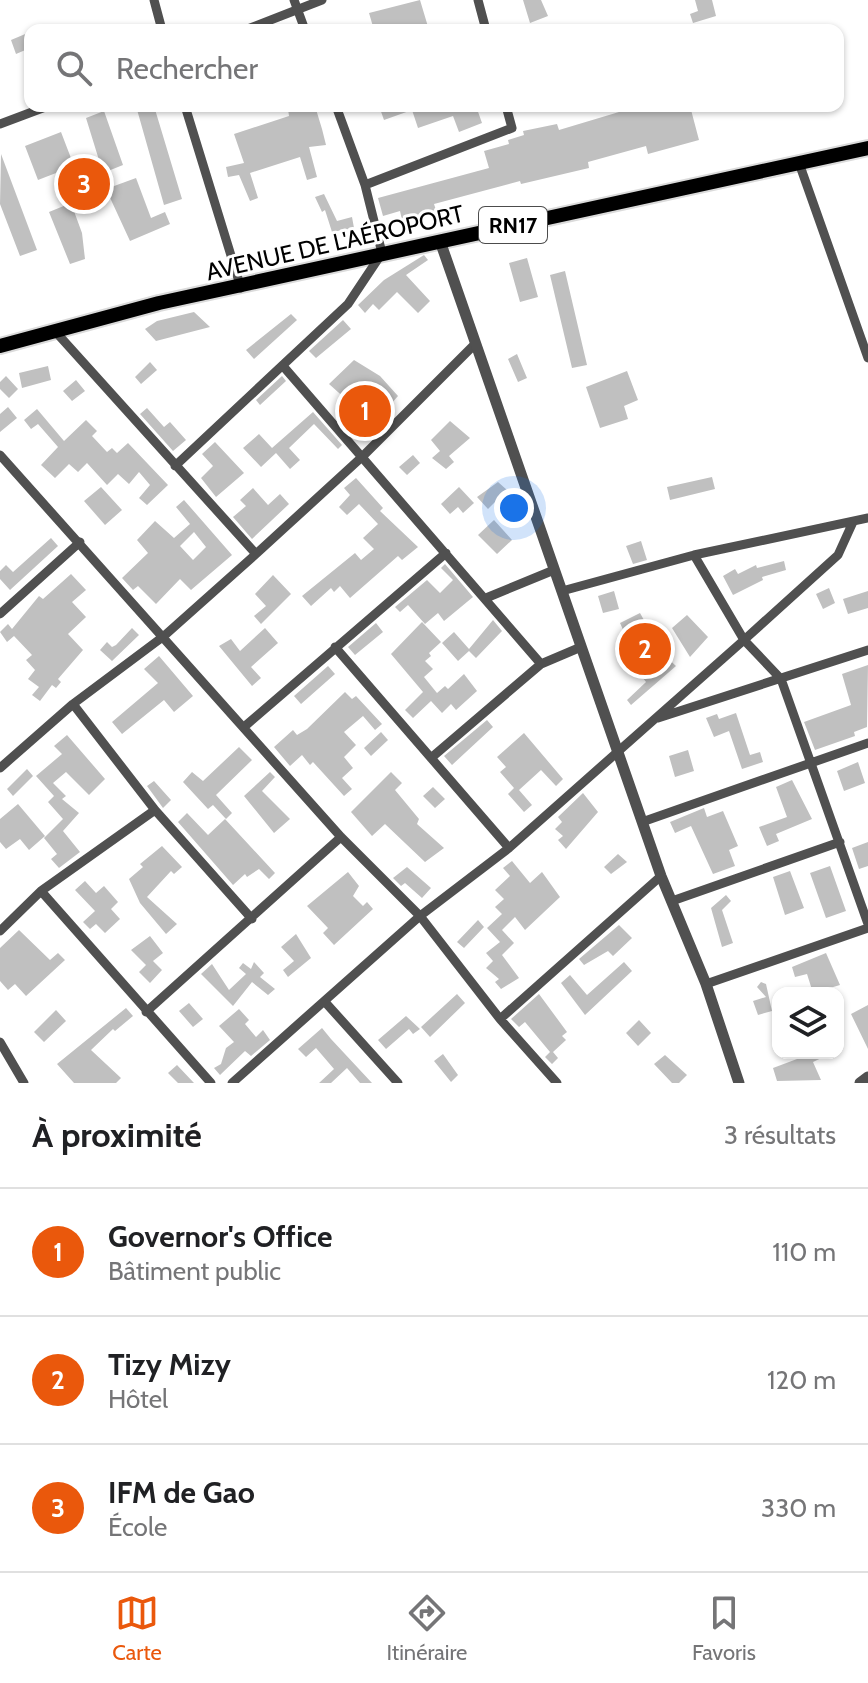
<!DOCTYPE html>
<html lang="fr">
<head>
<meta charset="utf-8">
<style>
	:root { --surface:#fff; --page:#f6f6f6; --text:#202124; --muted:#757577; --line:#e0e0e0; --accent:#ea580c }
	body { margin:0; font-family:Cabin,sans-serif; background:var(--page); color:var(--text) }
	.controls { position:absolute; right:24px; bottom:24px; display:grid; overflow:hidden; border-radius:16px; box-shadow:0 2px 6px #0004 }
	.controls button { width:72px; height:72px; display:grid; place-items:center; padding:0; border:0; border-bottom:2px solid var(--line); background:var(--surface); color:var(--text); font:40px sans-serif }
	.you { position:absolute; left:514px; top:508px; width:28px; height:28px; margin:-20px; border:6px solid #fff; border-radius:50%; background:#1a73e8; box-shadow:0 0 0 12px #1a73e833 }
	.badge { display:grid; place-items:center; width:52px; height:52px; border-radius:50%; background:var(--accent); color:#fff; font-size:26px; font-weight:700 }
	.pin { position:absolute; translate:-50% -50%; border:4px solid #fff; box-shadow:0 2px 8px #0006 }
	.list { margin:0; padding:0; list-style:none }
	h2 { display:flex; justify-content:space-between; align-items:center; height:104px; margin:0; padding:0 32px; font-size:34px }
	h2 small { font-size:26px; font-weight:400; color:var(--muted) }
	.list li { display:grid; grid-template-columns:52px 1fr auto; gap:24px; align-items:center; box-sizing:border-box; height:128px; padding:0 32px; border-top:2px solid var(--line) }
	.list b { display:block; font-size:30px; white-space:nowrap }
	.list p { margin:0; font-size:26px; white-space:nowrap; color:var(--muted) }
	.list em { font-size:26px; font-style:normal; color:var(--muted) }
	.icon { flex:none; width:44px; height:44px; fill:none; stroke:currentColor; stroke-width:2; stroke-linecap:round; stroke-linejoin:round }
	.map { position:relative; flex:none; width:868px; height:1083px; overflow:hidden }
	.search { position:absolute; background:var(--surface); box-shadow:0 2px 6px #0004; left:24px; right:24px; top:24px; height:88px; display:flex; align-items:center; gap:20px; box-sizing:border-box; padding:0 28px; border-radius:16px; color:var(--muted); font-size:30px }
	.sheet { height:488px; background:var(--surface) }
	nav { display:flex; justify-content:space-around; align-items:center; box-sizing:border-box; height:112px; border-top:2px solid var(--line); background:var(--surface); font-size:22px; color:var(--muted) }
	nav a { display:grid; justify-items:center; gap:4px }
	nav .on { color:var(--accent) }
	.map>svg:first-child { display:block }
</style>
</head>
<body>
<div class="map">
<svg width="868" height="1083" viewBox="0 0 868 1083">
	<rect width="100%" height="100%" fill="#fff"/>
	<path fill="#c0c0c0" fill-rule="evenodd" d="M 420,0 L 429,30 L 374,30 L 369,13 Z
		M 523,0 L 541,0 L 548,16 L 530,23 Z
		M 695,0 L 712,0 L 716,16 L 693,23 L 690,14 L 698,11 Z
		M 30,32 L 30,48 L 16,54 L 11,40 Z
		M 136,106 L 154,106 L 182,199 L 164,205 Z
		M 298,106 L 315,106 L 322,129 L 326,145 L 309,147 L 317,177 L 307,180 L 300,157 L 250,173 L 258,198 L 250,201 L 239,175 L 228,177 L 226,167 L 244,163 L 234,134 L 289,116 L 288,109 Z
		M 379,106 L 476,106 L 482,123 L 459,132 L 453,116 L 418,128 L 412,110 L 384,120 Z
		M 639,106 L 690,106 L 699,140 L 648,154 L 646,146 L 588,162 L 589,168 L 521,184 L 520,181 L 434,204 L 436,210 L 402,220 L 400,211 L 383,216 L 378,198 L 489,168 L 484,151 L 509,144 L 508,140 L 524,135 L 523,131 L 557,124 L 559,130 Z
		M 104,111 L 123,165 L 103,173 L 86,118 Z
		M 61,132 L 74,166 L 38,180 L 25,146 Z
		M 1,154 L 37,250 L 20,256 L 0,204 Z
		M 136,178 L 151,218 L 165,212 L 170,224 L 130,241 L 106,189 Z
		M 324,194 L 337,221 L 352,217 L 354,228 L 332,232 L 325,210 L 322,212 L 315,197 Z
		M 71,203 L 82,233 L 85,259 L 70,264 L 49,212 Z
		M 424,255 L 428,260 L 406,275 L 430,301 L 418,313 L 397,292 L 379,310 L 373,304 L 365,313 L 358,305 L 384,280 Z
		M 527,258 L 538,297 L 520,302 L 509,263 Z
		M 565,271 L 587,365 L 572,368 L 550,275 Z
		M 194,312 L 210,327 L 156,341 L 145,329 L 157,321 Z
		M 291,314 L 297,320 L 254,359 L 246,350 Z
		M 343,320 L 351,329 L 316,358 L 309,351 Z
		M 517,354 L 527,378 L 518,382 L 508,359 Z
		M 354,360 L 380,376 L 398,396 L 391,404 L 372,383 L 359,398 L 377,419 L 364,427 L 352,413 L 357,409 L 329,384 Z
		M 150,362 L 157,370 L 141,384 L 135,377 Z
		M 48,366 L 51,380 L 22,388 L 19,373 Z
		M 627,371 L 638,400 L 624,406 L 628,419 L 600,428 L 586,387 Z
		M 6,376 L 18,389 L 9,398 L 0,389 L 0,382 Z
		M 282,376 L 286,381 L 260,405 L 256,400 Z
		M 76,380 L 85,391 L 72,401 L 63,391 Z
		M 8,407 L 17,418 L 0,432 L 0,414 Z
		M 147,408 L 164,427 L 170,422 L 186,440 L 173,451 L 140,414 Z
		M 37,409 L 64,441 L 86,420 L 97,431 L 92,436 L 107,452 L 112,448 L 117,453 L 128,443 L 168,485 L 147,505 L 139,498 L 150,485 L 139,472 L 129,484 L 118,474 L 107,485 L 87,463 L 78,472 L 69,464 L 55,478 L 41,465 L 58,447 L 38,424 L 31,429 L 24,420 Z
		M 313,412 L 342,445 L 338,449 L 314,424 L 289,448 L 300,460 L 290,469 L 276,453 L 261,467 L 243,448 L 259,434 L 272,448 Z
		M 450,421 L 470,438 L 449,456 L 454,462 L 446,469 L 432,458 L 440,451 L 431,440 Z
		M 215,442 L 244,473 L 216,497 L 201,478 L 213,466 L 202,454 Z
		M 413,455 L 420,463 L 407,475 L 399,467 Z
		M 712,477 L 715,489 L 670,500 L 667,487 Z
		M 356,478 L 383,508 L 380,511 L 418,547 L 402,560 L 398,556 L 350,598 L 340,586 L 334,592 L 331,588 L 311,606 L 302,596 L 355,553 L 361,560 L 374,549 L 363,538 L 378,524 L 359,504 L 347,515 L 339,507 L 350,495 L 344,488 Z
		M 498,482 L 507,490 L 488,509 L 477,497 Z
		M 101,487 L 122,510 L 105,525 L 84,501 Z
		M 459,487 L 474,503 L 463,513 L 458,507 L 450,514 L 441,504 Z
		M 253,488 L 268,505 L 280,494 L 289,504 L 252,539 L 233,517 L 246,506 L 240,500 Z
		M 184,500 L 232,555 L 191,590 L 180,579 L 156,604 L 138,586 L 133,590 L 122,578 L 148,553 L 137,540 L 155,521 L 174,538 L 190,524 L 176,507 ZM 194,532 L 206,547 L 193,560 L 180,546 Z
		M 494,520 L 512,540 L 497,554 L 478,535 Z
		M 51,538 L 58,546 L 10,590 L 0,579 L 0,571 L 6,565 L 13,572 Z
		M 641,541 L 647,560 L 633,564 L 626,546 Z
		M 784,561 L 786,570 L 762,577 L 763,580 L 733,595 L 723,576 L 735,569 L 738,574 L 756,565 L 757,568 Z
		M 445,564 L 473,597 L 444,621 L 438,613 L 425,624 L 408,605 L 400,612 L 395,607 L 427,580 L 440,593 L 453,580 L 441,568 Z
		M 71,574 L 86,590 L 72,602 L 86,617 L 68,634 L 83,650 L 58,679 L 61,682 L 56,688 L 52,685 L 40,701 L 32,695 L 39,687 L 28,679 L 35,670 L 26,660 L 32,655 L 14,636 L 7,642 L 0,632 L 8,624 L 12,629 L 39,596 L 43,599 Z
		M 273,575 L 291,594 L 261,624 L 254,616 L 266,606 L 255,594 Z
		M 829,588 L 835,603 L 823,609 L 816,594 Z
		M 614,591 L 619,609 L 603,613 L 598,596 Z
		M 868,591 L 868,608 L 848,614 L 843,599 Z
		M 640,613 L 663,654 L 676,666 L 631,705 L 627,700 L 646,682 L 629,660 L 635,656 L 620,623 Z
		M 687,615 L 708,637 L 690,657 L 672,628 Z
		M 493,620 L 502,631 L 476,658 L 469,651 L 458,661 L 442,643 L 454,632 L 469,649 Z
		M 422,622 L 441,642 L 429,653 L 431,656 L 425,661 L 433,669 L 424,677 L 437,693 L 445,686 L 448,689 L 464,674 L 477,691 L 456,710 L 451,704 L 442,713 L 431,701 L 413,718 L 405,710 L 423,692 L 391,654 Z
		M 376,623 L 383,632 L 355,655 L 348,647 Z
		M 132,628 L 139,635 L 112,661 L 100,650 L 107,642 L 112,647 L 116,645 Z
		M 265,628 L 278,643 L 251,667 L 261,678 L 252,686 L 219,646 L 231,639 L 240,651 Z
		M 159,656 L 193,696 L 174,712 L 164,700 L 122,734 L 112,722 L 158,683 L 144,669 Z
		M 868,665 L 867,727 L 854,732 L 855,736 L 815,750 L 804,722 L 851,705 L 842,674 Z
		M 328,666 L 335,674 L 301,704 L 294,696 Z
		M 345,692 L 352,699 L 356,696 L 382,724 L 375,730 L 363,716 L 344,732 L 356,745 L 344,757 L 353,768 L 342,778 L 352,789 L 344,796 L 313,762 L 310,765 L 302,755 L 290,766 L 274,747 L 293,730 L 297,735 L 307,729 Z
		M 736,713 L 750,755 L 760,752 L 763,762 L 742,769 L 729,731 L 714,737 L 706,718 L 717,714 L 719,719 Z
		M 487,720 L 493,727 L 452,765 L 444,756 Z
		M 381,732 L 388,740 L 371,756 L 364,748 Z
		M 524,733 L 563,779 L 556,786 L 541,770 L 519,790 L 532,805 L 524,812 L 508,794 L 514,788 L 500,772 L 506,767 L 497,757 Z
		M 67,735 L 105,779 L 89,795 L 66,772 L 53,783 L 66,796 L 62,799 L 79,813 L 63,831 L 80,852 L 59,868 L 51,859 L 57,854 L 44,838 L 63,819 L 48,802 L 54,796 L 36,776 L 62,754 L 54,746 Z
		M 239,747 L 252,760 L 216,795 L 232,813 L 226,819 L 213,805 L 208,809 L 183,782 L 192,772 L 203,781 Z
		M 688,750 L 694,771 L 675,777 L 669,756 Z
		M 858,762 L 865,783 L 844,791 L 837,771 Z
		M 27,769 L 33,776 L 13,796 L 7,789 Z
		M 270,772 L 275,777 L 262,791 L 290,819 L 274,833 L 244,796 Z
		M 391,772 L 402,783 L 395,790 L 419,819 L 417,824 L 444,848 L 425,862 L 385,824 L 372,836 L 351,812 Z
		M 792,780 L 812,819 L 776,834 L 779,841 L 767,846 L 759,827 L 787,817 L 776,787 Z
		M 154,781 L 171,800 L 163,808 L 147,786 Z
		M 433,787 L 445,799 L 435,808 L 423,796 Z
		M 583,793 L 598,812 L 566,849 L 558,840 L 563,836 L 555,829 L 562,822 L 558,817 Z
		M 18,804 L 45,836 L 29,850 L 20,839 L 6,849 L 0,842 L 0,819 Z
		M 704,808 L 707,817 L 723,811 L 738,846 L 729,850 L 735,866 L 713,874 L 691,826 L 675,833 L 670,822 Z
		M 187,813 L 208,835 L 225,819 L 275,873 L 269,879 L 259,869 L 247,877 L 245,874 L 233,885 L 178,822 Z
		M 868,842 L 868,866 L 859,869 L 852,848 Z
		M 162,846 L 182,867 L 174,874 L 171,871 L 147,897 L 177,924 L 166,934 L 140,903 L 129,879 L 143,867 L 140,864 Z
		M 618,854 L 627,862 L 611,874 L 604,867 Z
		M 512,861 L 530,883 L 542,872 L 560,897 L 525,930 L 515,917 L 502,930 L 514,943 L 502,955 L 519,978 L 501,989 L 495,982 L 499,979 L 486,968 L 493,961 L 486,953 L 500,942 L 487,928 L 502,914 L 495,907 L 504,899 L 495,890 L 510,876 L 503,868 Z
		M 830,866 L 846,911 L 826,918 L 810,873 Z
		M 407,867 L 431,888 L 422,898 L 405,883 L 401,886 L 393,878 Z
		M 790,871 L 804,908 L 785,915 L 773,877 Z
		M 348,872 L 359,886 L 353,896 L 363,906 L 367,902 L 373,909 L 334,945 L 323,933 L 328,928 L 307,906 Z
		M 85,881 L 96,893 L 104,886 L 118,902 L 111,909 L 120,919 L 105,933 L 96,924 L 90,929 L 83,922 L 95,911 L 75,890 Z
		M 726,895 L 731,901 L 722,910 L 733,943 L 722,947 L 711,908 Z
		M 478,920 L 484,927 L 464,948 L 457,942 Z
		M 619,925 L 632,938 L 613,956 L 608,951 L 584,965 L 579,959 Z
		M 19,930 L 50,960 L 58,953 L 65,960 L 26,996 L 15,984 L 8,990 L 0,981 L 0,948 Z
		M 296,934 L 311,958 L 288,977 L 283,970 L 294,961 L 281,947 Z
		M 150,936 L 163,953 L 153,961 L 162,970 L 150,983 L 139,972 L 146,965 L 131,950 Z
		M 826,953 L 840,985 L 813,993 L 807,974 L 795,977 L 792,967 Z
		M 254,962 L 264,973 L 260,977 L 275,989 L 268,995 L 252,982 L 233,1006 L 201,974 L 212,964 L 229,990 L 246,974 L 239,968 L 243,963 L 251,969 Z
		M 624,962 L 632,971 L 585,1015 L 561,983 L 570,975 L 587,995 Z
		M 761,982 L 766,984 L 772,1011 L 758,1015 L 753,1001 L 766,997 L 757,987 Z
		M 457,994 L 465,1003 L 430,1037 L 421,1027 Z
		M 539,994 L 567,1032 L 562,1036 L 566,1040 L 553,1052 L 558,1058 L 552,1064 L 545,1057 L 550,1052 L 525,1022 L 519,1027 L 511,1019 Z
		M 189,1003 L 203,1019 L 193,1027 L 179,1011 Z
		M 868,1005 L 868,1049 L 851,1014 Z
		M 126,1008 L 133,1016 L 115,1031 L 113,1029 L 91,1050 L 121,1078 L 116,1083 L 74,1083 L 57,1064 Z
		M 239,1009 L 249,1020 L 245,1024 L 256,1037 L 263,1030 L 270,1040 L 251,1056 L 245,1051 L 220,1075 L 214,1068 L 221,1064 L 226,1048 L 234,1042 L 219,1026 Z
		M 56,1010 L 66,1021 L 44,1042 L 34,1032 Z
		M 406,1016 L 420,1029 L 413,1034 L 409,1029 L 386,1049 L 378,1040 Z
		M 639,1020 L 651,1033 L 638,1046 L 626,1033 Z
		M 322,1028 L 331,1039 L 372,1083 L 360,1083 L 347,1068 L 331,1083 L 319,1083 L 334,1069 L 316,1048 L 306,1057 L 298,1049 Z
		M 794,1053 L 832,1053 L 813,1062 L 821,1080 L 777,1081 L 773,1068 L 797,1059 Z
		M 443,1054 L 458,1075 L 451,1082 L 434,1061 Z
		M 665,1055 L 687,1075 L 679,1083 L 672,1083 L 654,1064 Z
		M 177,1065 L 194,1083 L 178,1083 L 168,1073 Z"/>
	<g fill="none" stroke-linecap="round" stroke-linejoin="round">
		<g stroke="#dbdbdb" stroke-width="18">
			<path id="primary" d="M 0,346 L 159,303 L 868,148"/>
		</g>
		<path stroke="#505050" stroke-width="9" d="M 154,0 L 162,30
			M 294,0 L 305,30
			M 478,0 L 486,30
			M 245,30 L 322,0
			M 185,106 L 241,288
			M 0,124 L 48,106
			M 799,163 L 868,358
			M 365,185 L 512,128 L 506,106
			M 54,330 L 256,554
			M 283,366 L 541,664
			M 0,455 L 341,837 L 420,916 L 500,1019 L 557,1083
			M 175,466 L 348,304 L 382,253 L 365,185 L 336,106
			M 694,555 L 744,640 L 781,679 L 868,924
			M 562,591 L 694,555 L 868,518
			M 486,598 L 554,570
			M 0,614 L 80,542
			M 335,647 L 509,848
			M 73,704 L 155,810 L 252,919
			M 658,718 L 868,650
			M 244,727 L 446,553
			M 431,758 L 541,664 L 581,647
			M 0,768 L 73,704 L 164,636 L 256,554 L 363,456 L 474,345
			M 642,822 L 868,743
			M 41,891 L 211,1083
			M 672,901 L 840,842
			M 0,931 L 41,891 L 155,810
			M 706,984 L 868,928
			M 325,1002 L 398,1083
			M 146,1012 L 341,837
			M 500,1019 L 661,876
			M 0,1042 L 24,1083
			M 232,1083 L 420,916 L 509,848 L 744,640 L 838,555 L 853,522"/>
		<path stroke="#505050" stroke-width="11" d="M 440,241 L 661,876 L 706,984 L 739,1083
			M 860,1083 L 868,1077"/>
		<use href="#primary" stroke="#000" stroke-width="14"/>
	</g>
	<g text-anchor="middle" stroke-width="6" stroke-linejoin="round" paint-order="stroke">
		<rect fill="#fff" stroke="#4c4c4c" stroke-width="2" x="479" y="207" width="68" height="36" rx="6"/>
		<g font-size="22" font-weight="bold" fill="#000">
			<text x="513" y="233">RN17</text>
		</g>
		<g font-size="24" fill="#000" stroke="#fff">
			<text transform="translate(335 243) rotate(-13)" y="8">AVENUE DE L'AÉROPORT</text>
		</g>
	</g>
</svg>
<div class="controls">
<button><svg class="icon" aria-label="layers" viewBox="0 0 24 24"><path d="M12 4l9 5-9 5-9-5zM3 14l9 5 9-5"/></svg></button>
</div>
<div class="you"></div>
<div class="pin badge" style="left:365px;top:411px">1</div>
<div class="pin badge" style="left:645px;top:649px">2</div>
<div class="pin badge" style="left:84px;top:184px">3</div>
<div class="search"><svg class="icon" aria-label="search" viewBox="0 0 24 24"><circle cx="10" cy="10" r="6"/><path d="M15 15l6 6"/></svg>Rechercher</div>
</div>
<section class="sheet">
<h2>À proximité<small>3 résultats</small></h2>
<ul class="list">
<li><span class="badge">1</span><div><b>Governor's Office</b><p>Bâtiment public</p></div><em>110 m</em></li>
<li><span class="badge">2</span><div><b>Tizy Mizy</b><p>Hôtel</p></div><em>120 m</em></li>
<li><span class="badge">3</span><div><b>IFM de Gao</b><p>École</p></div><em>330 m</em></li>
</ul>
</section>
<nav>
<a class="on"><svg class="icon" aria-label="map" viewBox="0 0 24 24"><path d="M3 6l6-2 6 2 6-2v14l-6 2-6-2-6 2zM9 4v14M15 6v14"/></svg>Carte</a>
<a><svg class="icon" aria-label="directions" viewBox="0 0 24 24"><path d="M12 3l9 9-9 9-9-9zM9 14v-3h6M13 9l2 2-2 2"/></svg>Itinéraire</a>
<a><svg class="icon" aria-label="saved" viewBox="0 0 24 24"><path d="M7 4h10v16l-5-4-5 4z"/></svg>Favoris</a>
</nav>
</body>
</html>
